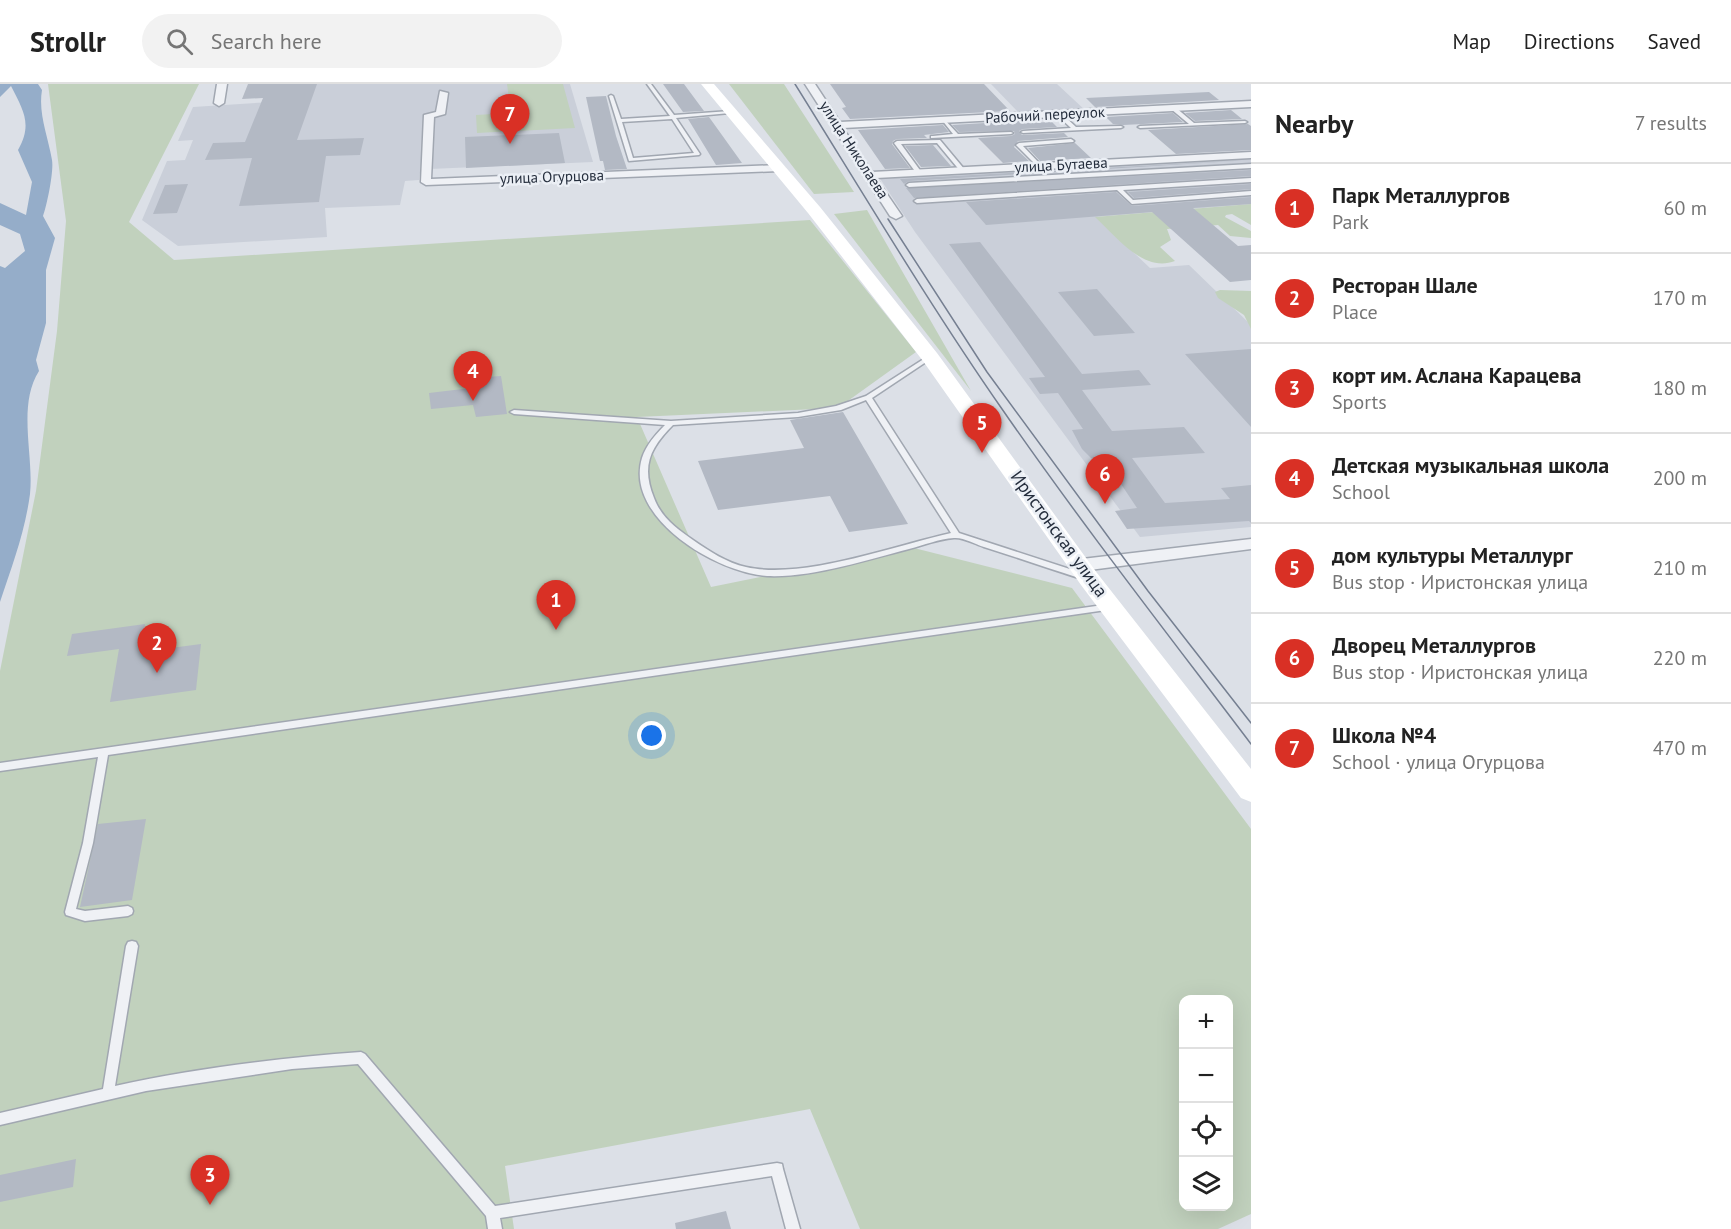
<!DOCTYPE html>
<html lang="en">
<head>
<meta charset="utf-8">
<style>
	:root { --surface:#fff; --page:#f2f2f2; --text:#222; --muted:#767676; --line:#e0e0e0; --accent:#d93025 }
	body { margin:0; font-family:"PT Sans",sans-serif; background:var(--page); color:var(--text) }
	.controls { position:absolute; right:18px; bottom:18px; display:grid; overflow:hidden; border-radius:12px; box-shadow:0 6px 24px #0002 }
	.controls button { width:54px; height:54px; display:grid; place-items:center; padding:0; border:0; border-bottom:2px solid var(--line); background:var(--surface); color:var(--text); font:30px sans-serif }
	.you { position:absolute; left:652px; top:652px; width:21px; height:21px; margin:-15px; border:4px solid #fff; border-radius:50%; background:#1a73e8; box-shadow:0 0 0 9px #1a73e833 }
	.badge { display:grid; place-items:center; width:39px; height:39px; border-radius:50%; background:var(--accent); color:#fff; font-size:20px; font-weight:700 }
	.pin { position:absolute; translate:-50% -50px; filter:drop-shadow(0 2px 3px #0008) }
	.pin::after { content:''; position:absolute; top:32px; width:21px; height:18px; background:inherit; clip-path:polygon(0 0,100% 0,50% 100%) }
	.list { margin:0; padding:0; list-style:none }
	h2 { display:flex; justify-content:space-between; align-items:center; height:78px; margin:0; padding:0 24px; font-size:26px }
	h2 small { font-size:20px; font-weight:400; color:var(--muted) }
	.list li { display:grid; grid-template-columns:39px 1fr auto; gap:18px; align-items:center; box-sizing:border-box; height:90px; padding:0 24px; border-top:2px solid var(--line) }
	.list b { display:block; font-size:22px; white-space:nowrap }
	.list p { margin:0; font-size:20px; white-space:nowrap; color:var(--muted) }
	.list em { font-size:20px; font-style:normal; color:var(--muted) }
	.icon { flex:none; width:33px; height:33px; fill:none; stroke:currentColor; stroke-width:2; stroke-linecap:round; stroke-linejoin:round }
	.map { position:relative; flex:none; width:1251px; height:1145px; overflow:hidden }
	header { display:flex; align-items:center; gap:36px; box-sizing:border-box; height:84px; padding:0 30px; background:var(--surface); border-bottom:2px solid var(--line) }
	header strong { font-size:28px }
	nav { display:flex; gap:33px; margin-inline-start:auto; font-size:21px }
	.search { width:420px; height:54px; background:var(--page); display:flex; align-items:center; gap:15px; box-sizing:border-box; padding:0 21px; border-radius:33px; color:var(--muted); font-size:22px }
	main { display:flex }
	aside { flex:1; background:var(--surface) }
	.map>svg:first-child { display:block }
</style>
</head>
<body>
<header>
<strong>Strollr</strong>
<div class="search"><svg class="icon" aria-label="search" viewBox="0 0 24 24"><circle cx="10" cy="10" r="6"/><path d="M15 15l6 6"/></svg>Search here</div>
<nav><a>Map</a><a>Directions</a><a>Saved</a></nav>
</header>
<main>
<div class="map">
<svg width="1251" height="1145" viewBox="0 0 1251 1145">
	<rect width="100%" height="100%" fill="#dce0e7"/>
	<path fill="#cacfd9" d="M 277,0 L 570,0 L 593,78 L 430,85 L 433,42 L 426,43 L 419,96 L 405,97 L 400,121 L 325,124 L 327,153 L 178,162 L 142,136 L 167,77 L 185,76 L 193,56 L 178,57 L 193,23 L 271,18 Z
		M 991,0 L 1057,0 L 1086,27 L 1020,30 Z
		M 1251,73 L 1251,120 L 1096,133 L 1150,184 L 1189,181 L 1251,241 L 1251,443 L 1140,453 L 915,148 L 879,93 Z"/>
	<path fill="#c1d1bd" fill-rule="evenodd" d="M 48,0 L 199,0 L 129,138 L 174,176 L 810,136 L 916,268 L 838,324 L 637,333 L 711,503 L 910,463 L 1072,504 L 1251,745 L 1251,1130 L 1218,1145 L 860,1145 L 810,1025 L 505,1082 L 514,1145 L 0,1145 L 0,587 L 36,407 L 57,247 L 66,137 ZM 1184,916 L 1228,916 L 1228,1122 L 1184,1122 Z
		M 507,0 L 563,0 L 575,44 L 477,49 L 476,31 L 511,29 Z
		M 729,0 L 784,0 L 854,108 L 814,110 Z
		M 1251,120 L 1251,141 L 1232,130 L 1226,131 L 1225,133 L 1251,147 L 1251,154 L 1230,152 L 1218,141 L 1167,145 L 1171,156 L 1160,163 L 1175,177 C 1143,189 1117,153 1095,133 Z
		M 867,126 L 971,307 L 834,130 Z
		M 1220,206 L 1251,207 L 1251,245 L 1244,231 L 1218,214 L 1215,208 Z"/>
	<path fill="#95adc9" d="M 0,0 L 38,0 L 42,6 C 38,30 48,52 52,76 C 54,87 47,121 43,132 L 55,154 L 46,186 L 46,239 L 36,276 L 39,287 C 17,322 34,371 30,410 C 25,448 12,482 0,518 L 0,182 L 5,184 L 25,167 L 20,150 L 0,141 L 0,119 L 26,131 L 32,98 L 18,66 C 33,40 23,26 11,2 L 0,13 Z"/>
	<path fill="#b3b9c4" d="M 248,0 L 317,0 L 297,56 L 364,54 L 360,71 L 326,72 L 319,118 L 239,122 L 252,74 L 205,76 L 213,59 L 245,58 L 263,14 L 242,15 Z
		M 663,0 L 684,0 L 704,27 L 683,28 Z
		M 830,0 L 984,0 L 1010,27 L 850,35 L 842,24 L 846,23 Z
		M 1209,8 L 1219,16 L 1095,23 L 1086,14 Z
		M 606,12 L 616,52 L 627,85 L 605,86 L 603,77 L 600,77 L 586,13 Z
		M 1231,26 L 1242,35 L 1195,37 L 1185,29 Z
		M 1173,29 L 1183,38 L 1123,41 L 1113,40 L 1106,33 Z
		M 709,33 L 742,79 L 716,81 L 688,35 Z
		M 1019,37 L 1021,39 L 1052,38 L 1057,43 L 1023,45 L 1019,47 L 1022,51 L 1064,49 L 1068,53 L 1018,57 L 1014,63 L 1029,77 L 1003,79 L 978,54 L 1011,52 L 1015,50 L 1014,47 L 959,48 L 952,41 Z
		M 1248,40 L 1251,42 L 1251,66 L 1176,70 L 1148,46 Z
		M 943,41 L 949,48 L 924,51 L 927,54 L 897,55 L 893,57 L 892,60 L 910,84 L 885,85 L 858,46 Z
		M 559,49 L 565,79 L 466,84 L 465,53 Z
		M 1075,59 L 1091,74 L 1040,77 L 1028,64 Z
		M 933,61 L 951,82 L 921,83 L 905,62 Z
		M 1251,76 L 909,97 L 904,100 L 900,95 Z
		M 1251,86 L 1251,92 L 914,114 L 906,104 Z
		M 188,100 L 177,129 L 153,130 L 165,101 Z
		M 1251,100 L 1251,105 L 1134,114 L 1128,108 Z
		M 1116,108 L 1132,122 L 1251,113 L 1251,120 L 1193,124 L 1238,162 L 1251,161 L 1251,196 L 1230,198 L 1152,128 L 986,141 L 966,118 Z
		M 980,158 L 1082,290 L 1139,286 L 1151,301 L 1082,306 L 1112,347 L 1184,343 L 1205,369 L 1132,374 L 1165,419 L 1230,415 L 1221,404 L 1251,401 L 1251,439 L 1249,437 L 1127,445 L 1115,427 L 1137,424 L 1109,382 L 1104,382 L 1100,376 L 1093,376 L 1082,365 L 1072,346 L 1083,345 L 1058,309 L 1040,310 L 1029,294 L 1045,293 L 949,160 Z
		M 1097,205 L 1135,249 L 1094,252 L 1058,208 Z
		M 1251,265 L 1251,343 L 1185,270 Z
		M 501,292 L 507,330 L 476,333 L 473,321 L 431,325 L 429,309 L 471,304 L 472,294 Z
		M 843,328 L 908,440 L 849,448 L 830,412 L 718,426 L 698,377 L 804,364 L 790,336 Z
		M 145,540 L 141,568 L 201,560 L 196,606 L 110,618 L 119,565 L 67,572 L 72,550 Z
		M 146,735 L 132,816 L 80,823 L 98,740 Z
		M 76,1075 L 73,1103 L 0,1118 L 0,1091 Z
		M 726,1127 L 731,1145 L 676,1145 L 675,1139 Z"/>
	<g fill="none" stroke-linecap="round" stroke-linejoin="round">
		<g stroke="#a1a7b1" stroke-width="3">
			<path id="lane" d="M 647,0 L 651,0 L 674,31 L 730,27 L 732,28 L 730,29 L 676,34 L 700,70 L 699,71 L 629,77 L 609,12 L 611,11 L 613,12 L 621,35 L 670,32 ZM 672,35 L 694,69 L 633,74 L 622,38 Z
				M 1171,23 L 1175,23 L 1194,39 L 1245,37 L 1247,38 L 1245,39 L 1140,44 L 1138,43 L 1140,42 L 1189,40 L 1171,25 Z
				M 1057,29 L 1061,29 L 1076,43 L 1121,42 L 1123,43 L 1121,44 L 1023,49 L 1021,48 L 1023,47 L 1071,44 L 1057,31 Z
				M 944,35 L 958,50 L 1011,48 L 1013,49 L 1011,50 L 931,54 L 931,52 L 933,52 L 953,50 L 942,36 Z
				M 1071,55 L 1074,57 L 1073,58 L 1023,62 L 1041,81 L 1042,82 L 1039,84 L 1016,61 L 1019,59 Z
				M 940,56 L 965,86 L 965,88 L 961,88 L 937,59 L 901,60 L 922,89 L 917,90 L 894,59 L 897,57 Z
				M 1251,80 L 1251,84 L 909,103 L 906,101 L 909,99 Z
				M 1251,94 L 1251,98 L 1123,106 L 1133,116 L 1251,107 L 1251,111 L 1132,120 L 1117,106 L 917,119 L 914,117 L 917,115 Z
				M 930,271 L 933,273 L 932,274 L 872,314 L 959,449 L 1085,490 L 1086,492 L 1085,494 L 1079,494 C 1047,484 1016,473 984,463 C 975,460 963,453 954,454 C 939,455 924,461 909,465 C 866,476 812,494 767,492 C 717,489 624,434 642,374 C 646,361 656,350 665,341 L 514,330 L 510,328 L 514,326 L 671,337 L 798,329 L 836,322 L 866,312 ZM 866,316 L 951,449 C 893,462 803,496 746,483 C 727,479 709,467 693,456 C 677,445 661,433 654,414 C 641,382 650,364 673,341 L 798,333 L 841,326 Z
				M 1110,520 L 1113,521 L 1114,523 L 1113,525 L 108,671 L 93,759 L 76,825 L 85,827 L 128,822 L 132,824 L 133,827 L 132,830 L 128,832 L 85,837 L 66,831 L 65,828 L 83,759 L 98,673 L 0,687 L 0,679 Z
				M 132,857 L 136,858 L 138,862 L 115,1002 C 195,984 280,974 361,968 L 365,970 L 495,1122 L 777,1079 L 782,1080 L 783,1085 L 800,1145 L 786,1145 L 772,1092 L 500,1134 L 502,1145 L 488,1145 L 486,1132 L 358,980 L 292,985 L 146,1007 L 0,1041 L 0,1029 L 103,1005 L 126,862 L 128,858 Z"/>
		</g>
		<g stroke="#a1a7b1" stroke-width="3">
			<path id="street" d="M 217,0 L 227,0 L 224,19 L 219,22 L 214,19 Z
				M 805,0 L 815,0 L 840,38 L 1251,17 L 1251,23 L 843,44 L 872,88 L 1251,68 L 1251,74 L 876,94 L 902,132 L 896,135 L 890,132 Z
				M 440,7 L 448,9 L 445,30 L 434,33 L 431,95 L 779,81 L 784,84 L 779,87 L 426,101 L 421,98 L 424,31 L 436,28 Z
				M 1251,455 L 1251,465 L 1082,487 L 1076,485 L 1074,481 L 1076,477 L 1082,475 Z"/>
		</g>
		<use href="#lane" fill="#eff1f5" fill-rule="evenodd"/>
		<use href="#street" fill="#eff1f5" fill-rule="evenodd"/>
		<path fill="#fff" fill-rule="evenodd" d="M 701,0 L 714,0 L 820,123 L 937,269 L 1097,489 L 1251,685 L 1251,718 L 1241,714 L 1081,501 L 923,277 L 808,129 Z"/>
		<path stroke="#757f91" stroke-width="1.5" d="M 795,0 C 863,109 929,220 1002,325 C 1081,439 1167,549 1251,660
			M 888,135 L 987,288 L 1148,507 L 1251,639"/>
	</g>
	<g text-anchor="middle" stroke-width="5" stroke-linejoin="round" paint-order="stroke">
		<g font-size="15" fill="#252e3d" stroke="#ebeff5">
			<text transform="translate(1045 31) rotate(-3)" y="5">Рабочий переулок</text>
			<text transform="translate(854 66) rotate(57)" y="5">улица Николаева</text>
			<text transform="translate(1061 81) rotate(-3)" y="5">улица Бутаева</text>
			<text transform="translate(552 93) rotate(-2)" y="5">улица Огурцова</text>
		</g>
		<g font-size="18" fill="#252e3d" stroke="#ebeff5">
			<text transform="translate(1059 450) rotate(54)" y="6">Иристонская улица</text>
		</g>
	</g>
</svg>
<div class="controls">
<button>+</button>
<button>−</button>
<button><svg class="icon" aria-label="locate" viewBox="0 0 24 24"><circle cx="12" cy="12" r="6"/><path d="M12 2v4M12 18v4M2 12h4M18 12h4"/></svg></button>
<button><svg class="icon" aria-label="layers" viewBox="0 0 24 24"><path d="M12 4l9 5-9 5-9-5zM3 14l9 5 9-5"/></svg></button>
</div>
<div class="you"></div>
<div class="pin badge" style="left:556px;top:546px">1</div>
<div class="pin badge" style="left:157px;top:589px">2</div>
<div class="pin badge" style="left:210px;top:1121px">3</div>
<div class="pin badge" style="left:473px;top:317px">4</div>
<div class="pin badge" style="left:982px;top:369px">5</div>
<div class="pin badge" style="left:1105px;top:420px">6</div>
<div class="pin badge" style="left:510px;top:60px">7</div>
</div>
<aside>
<h2>Nearby<small>7 results</small></h2>
<ul class="list">
<li><span class="badge">1</span><div><b>Парк Металлургов</b><p>Park</p></div><em>60 m</em></li>
<li><span class="badge">2</span><div><b>Ресторан Шале</b><p>Place</p></div><em>170 m</em></li>
<li><span class="badge">3</span><div><b>корт им. Аслана Карацева</b><p>Sports</p></div><em>180 m</em></li>
<li><span class="badge">4</span><div><b>Детская музыкальная школа</b><p>School</p></div><em>200 m</em></li>
<li><span class="badge">5</span><div><b>дом культуры Металлург</b><p>Bus stop · Иристонская улица</p></div><em>210 m</em></li>
<li><span class="badge">6</span><div><b>Дворец Металлургов</b><p>Bus stop · Иристонская улица</p></div><em>220 m</em></li>
<li><span class="badge">7</span><div><b>Школа №4</b><p>School · улица Огурцова</p></div><em>470 m</em></li>
</ul>
</aside>
</main>
</body>
</html>
